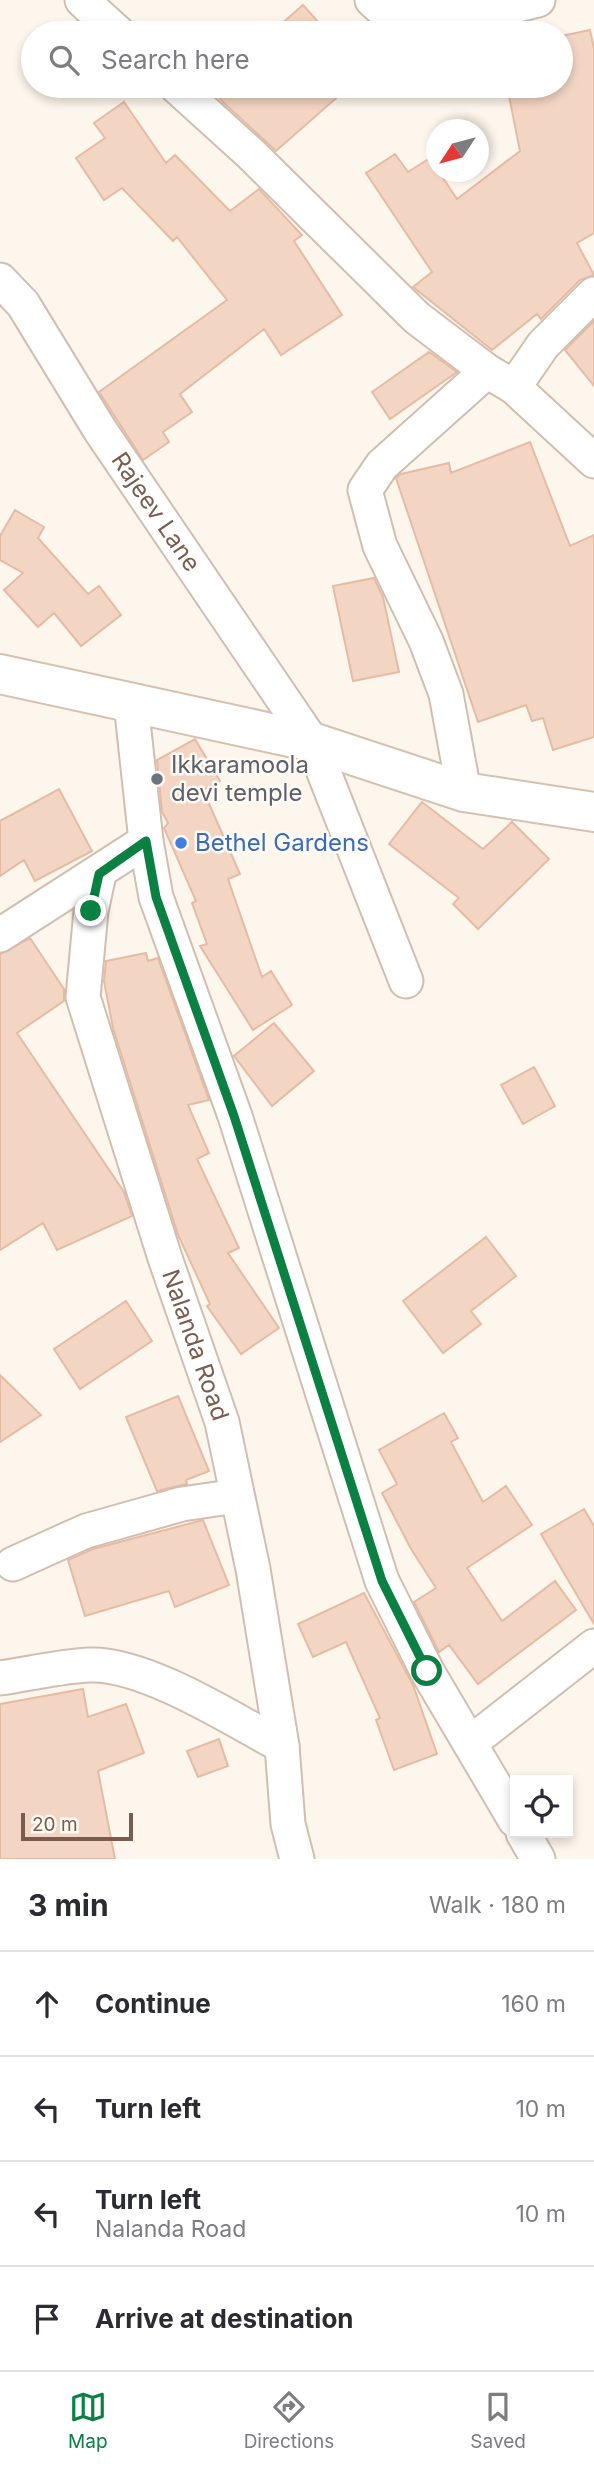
<!DOCTYPE html>
<html lang="en">
<head>
<meta charset="utf-8">
<style>
	:root { --surface:#fff; --page:#f7f7f7; --text:#2b2b33; --muted:#7c7c81; --line:#e1e1e2; --accent:#0b8043 }
	body { margin:0; font-family:Inter,sans-serif; background:var(--page); color:var(--text) }
	.controls { position:absolute; right:21px; bottom:21px; display:grid; overflow:hidden; border-radius:0px; box-shadow:0 4px 10px #0003 }
	.controls button { width:63px; height:63px; display:grid; place-items:center; padding:0; border:0; border-bottom:2px solid var(--line); background:var(--surface); color:var(--text); font:35px sans-serif }
	.compass { position:absolute; left:426px; top:119px; width:63px; height:63px; border-radius:50%; background:var(--surface); box-shadow:0 4px 10px #0003; rotate:234deg }
	.scale { position:absolute; left:21px; bottom:18px; width:112px; box-sizing:border-box; padding-left:7px; border:4px solid #7a5c4d; border-top:0; font-size:19px; line-height:24px; white-space:nowrap; color:#7a5c4d; -webkit-text-stroke:5px #fffaf3; paint-order:stroke }
	.stop { position:absolute; width:21px; height:21px; margin:-16px; border:5px solid #0b8043; border-radius:50%; background:#fff }
	.stop.end { background:#0b8043; border-color:#fff; box-shadow:0 2px 7px #0008 }
	.list { margin:0; padding:0; list-style:none }
	h2 { display:flex; justify-content:space-between; align-items:center; height:91px; margin:0; padding:0 28px; font-size:30px }
	h2 small { font-size:23px; font-weight:400; color:var(--muted) }
	.list li { display:grid; grid-template-columns:46px 1fr auto; gap:21px; align-items:center; box-sizing:border-box; height:105px; padding:0 28px; border-top:2px solid var(--line) }
	.list b { display:block; font-size:26px; white-space:nowrap }
	.list p { margin:0; font-size:23px; white-space:nowrap; color:var(--muted) }
	.list em { font-size:23px; font-style:normal; color:var(--muted) }
	.icon { flex:none; width:38px; height:38px; fill:none; stroke:currentColor; stroke-width:2; stroke-linecap:round; stroke-linejoin:round }
	.map { position:relative; flex:none; width:594px; height:1859px; overflow:hidden }
	.search { position:absolute; background:var(--surface); box-shadow:0 4px 10px #0003; left:21px; right:21px; top:21px; height:77px; display:flex; align-items:center; gap:18px; box-sizing:border-box; padding:0 24px; border-radius:38px; color:var(--muted); font-size:26px }
	.sheet { height:511px; background:var(--surface) }
	nav { display:flex; justify-content:space-around; align-items:center; box-sizing:border-box; height:98px; border-top:2px solid var(--line); background:var(--surface); font-size:19px; color:var(--muted) }
	nav a { display:grid; justify-items:center; gap:4px }
	nav .on { color:var(--accent) }
	.map>svg:first-child { display:block }
</style>
</head>
<body>
<div class="map">
<svg width="594" height="1859" viewBox="0 0 594 1859">
	<rect width="100%" height="100%" fill="#fdf6ec"/>
	<path fill="#f3d5c3" stroke="#e6bba3" stroke-width="2" d="M 303,5 L 328,33 L 271,33 Z
		M 590,30 L 594,49 L 594,233 L 577,243 L 594,275 L 580,280 L 541,319 L 537,314 L 492,350 L 413,287 L 432,272 L 366,173 L 395,154 L 408,172 L 430,158 L 457,199 L 520,151 L 507,86 L 561,86 L 561,36 Z
		M 211,86 L 350,86 L 276,151 L 223,102 L 210,87 Z
		M 124,102 L 166,163 L 175,155 L 230,211 L 259,189 L 302,235 L 294,241 L 342,315 L 281,355 L 264,329 L 180,394 L 192,412 L 163,432 L 169,442 L 143,460 L 99,392 L 227,300 L 177,237 L 173,241 L 122,188 L 104,200 L 76,158 L 105,138 L 94,123 Z
		M 594,321 L 594,386 L 565,350 Z
		M 429,352 L 457,372 L 390,419 L 372,392 Z
		M 530,442 L 570,546 L 594,535 L 594,737 L 553,750 L 543,718 L 532,721 L 526,705 L 478,722 L 396,478 L 401,474 L 449,463 L 451,473 Z
		M 15,510 L 44,527 L 38,538 L 88,594 L 99,586 L 121,615 L 81,646 L 54,613 L 38,627 L 4,590 L 23,573 L 0,560 L 0,536 Z
		M 374,578 L 383,597 L 399,672 L 353,681 L 333,586 Z
		M 195,739 L 220,781 L 203,790 L 240,874 L 228,879 L 262,977 L 271,971 L 292,1005 L 253,1030 L 200,946 L 207,944 L 192,903 L 196,901 L 164,828 L 168,823 L 162,812 L 157,760 Z
		M 59,789 L 92,851 L 35,881 L 24,860 L 0,876 L 0,821 Z
		M 422,802 L 483,849 L 512,822 L 549,859 L 478,929 L 453,904 L 459,898 L 389,844 Z
		M 30,938 L 64,989 L 64,1001 L 17,1033 L 124,1192 L 132,1216 L 57,1250 L 43,1223 L 0,1250 L 0,954 Z
		M 146,953 L 148,961 L 158,958 L 209,1100 L 188,1105 L 209,1153 L 197,1159 L 239,1248 L 228,1253 L 279,1328 L 241,1354 L 207,1306 L 210,1304 L 178,1235 L 113,1028 L 104,981 L 106,961 Z
		M 274,1023 L 314,1071 L 272,1106 L 234,1056 Z
		M 534,1067 L 555,1106 L 523,1124 L 501,1085 Z
		M 486,1237 L 516,1276 L 471,1311 L 481,1324 L 443,1353 L 403,1301 Z
		M 126,1301 L 152,1341 L 80,1389 L 54,1349 Z
		M 0,1375 L 41,1415 L 0,1442 Z
		M 178,1396 L 209,1471 L 186,1480 L 187,1484 L 157,1491 L 126,1417 Z
		M 444,1413 L 458,1438 L 451,1442 L 483,1502 L 506,1486 L 532,1525 L 467,1568 L 502,1621 L 555,1581 L 576,1610 L 478,1684 L 449,1645 L 439,1652 L 414,1602 L 436,1588 L 411,1549 L 382,1493 L 397,1484 L 379,1450 Z
		M 584,1509 L 594,1526 L 594,1624 L 541,1534 Z
		M 203,1520 L 229,1585 L 175,1607 L 169,1591 L 85,1616 L 68,1560 L 93,1549 Z
		M 364,1593 L 413,1685 L 437,1754 L 394,1770 L 376,1720 L 380,1718 L 346,1642 L 313,1657 L 298,1624 Z
		M 83,1689 L 88,1717 L 126,1704 L 144,1753 L 98,1771 L 115,1859 L 0,1859 L 0,1704 Z
		M 219,1739 L 228,1766 L 198,1777 L 187,1751 Z"/>
	<g fill="none" stroke-linecap="round" stroke-linejoin="round">
		<g stroke="#d1beb0" stroke-width="37">
			<g id="street">
				<path d="M 82,0 L 118,33"/>
				<path d="M 372,0 L 382,9 L 484,13 L 538,0"/>
				<path d="M 176,86 L 251,154 L 417,318 L 487,371 L 514,387 L 594,461"/>
				<path id="s1" d="M 0,280 L 23,304 L 100,430 L 312,742 L 406,981"/>
				<path d="M 514,387 L 543,345 L 594,294"/>
				<path d="M 131,703 L 146,841 L 156,897 L 235,1116 L 382,1581 L 427,1671 L 515,1820"/>
				<path d="M 464,792 L 446,694 L 426,641 L 380,546 L 365,490 L 382,465 L 487,371"/>
				<path id="s2" d="M 99,874 L 91,911 L 83,997 L 165,1258 L 222,1422 L 253,1569 L 282,1746 L 288,1824 L 297,1859"/>
				<path d="M 0,935 L 146,841"/>
				<path d="M 13,1564 L 86,1531 L 182,1504 L 237,1496"/>
				<path d="M 0,1678 C 30,1674 61,1666 90,1665 C 145,1663 234,1720 282,1746"/>
				<path d="M 470,1743 L 594,1646"/>
				<path d="M 523,1833 L 538,1859"/>
			</g>
		</g>
		<g stroke="#d6c0b0" stroke-width="42">
			<path id="secondary" d="M 0,674 L 312,742 L 464,792 L 594,812"/>
		</g>
		<use href="#street" stroke="#fff" stroke-width="33"/>
		<use href="#secondary" stroke="#fff" stroke-width="38"/>
	</g>
	<g fill="none" stroke-linecap="round" stroke-linejoin="round">
		<path stroke="#0b8043" stroke-width="9" d="M 91,911 L 99,874 L 146,841 L 156,897 L 234,1116 L 382,1581 L 427,1671"/>
	</g>
	<circle fill="#6b7280" stroke="#fffaf3" stroke-width="2.5" cx="157" cy="779" r="7"/>
	<circle fill="#3f7fe0" stroke="#fffaf3" stroke-width="2.5" cx="181" cy="843" r="7"/>
	<g text-anchor="middle" stroke-width="5" stroke-linejoin="round" paint-order="stroke">
		<g font-size="24" fill="#7a5c4d" stroke="#fffaf3">
			<text dy="8" stroke="none"><textPath href="#s1" startOffset="280">Rajeev Lane</textPath></text>
			<text dy="8" stroke="none"><textPath href="#s2" startOffset="490">Nalanda Road</textPath></text>
		</g>
		<g font-size="24" fill="#5b616d" stroke="#fffaf3" text-anchor="start">
			<text x="171" y="773">Ikkaramoola<tspan x="171" dy="28">devi temple</tspan></text>
		</g>
		<g font-size="24" fill="#366cbe" stroke="#fffaf3" text-anchor="start">
			<text x="195" y="851">Bethel Gardens</text>
		</g>
	</g>
</svg>
<div class="controls">
<button><svg class="icon" aria-label="locate" viewBox="0 0 24 24"><circle cx="12" cy="12" r="6"/><path d="M12 2v4M12 18v4M2 12h4M18 12h4"/></svg></button>
</div>
<svg class="compass" viewBox="-18 -18 36 36"><path d="M0-13l5 13h-10z" fill="#e53935"/><path d="M0 13l5-13h-10z" fill="#7c7c81"/></svg>
<div class="scale">20 m</div>
<div class="stop" style="left:427px;top:1671px"></div>
<div class="stop end" style="left:91px;top:911px"></div>
<div class="search"><svg class="icon" aria-label="search" viewBox="0 0 24 24"><circle cx="10" cy="10" r="6"/><path d="M15 15l6 6"/></svg>Search here</div>
</div>
<section class="sheet">
<h2>3 min<small>Walk · 180 m</small></h2>
<ul class="list">
<li><svg class="icon" aria-label="ahead" viewBox="0 0 24 24"><path d="M12 20V5M6 11l6-6 6 6"/></svg><div><b>Continue</b></div><em>160 m</em></li>
<li><svg class="icon" aria-label="left" viewBox="0 0 24 24"><path d="M17 20v-9H6M10 6l-5 5 5 5"/></svg><div><b>Turn left</b></div><em>10 m</em></li>
<li><svg class="icon" aria-label="left" viewBox="0 0 24 24"><path d="M17 20v-9H6M10 6l-5 5 5 5"/></svg><div><b>Turn left</b><p>Nalanda Road</p></div><em>10 m</em></li>
<li><svg class="icon" aria-label="arrive" viewBox="0 0 24 24"><path d="M6 21V4h12l-3 4 3 4H6"/></svg><div><b>Arrive at destination</b></div></li>
</ul>
</section>
<nav>
<a class="on"><svg class="icon" aria-label="map" viewBox="0 0 24 24"><path d="M3 6l6-2 6 2 6-2v14l-6 2-6-2-6 2zM9 4v14M15 6v14"/></svg>Map</a>
<a><svg class="icon" aria-label="directions" viewBox="0 0 24 24"><path d="M12 3l9 9-9 9-9-9zM9 14v-3h6M13 9l2 2-2 2"/></svg>Directions</a>
<a><svg class="icon" aria-label="saved" viewBox="0 0 24 24"><path d="M7 4h10v16l-5-4-5 4z"/></svg>Saved</a>
</nav>
</body>
</html>
